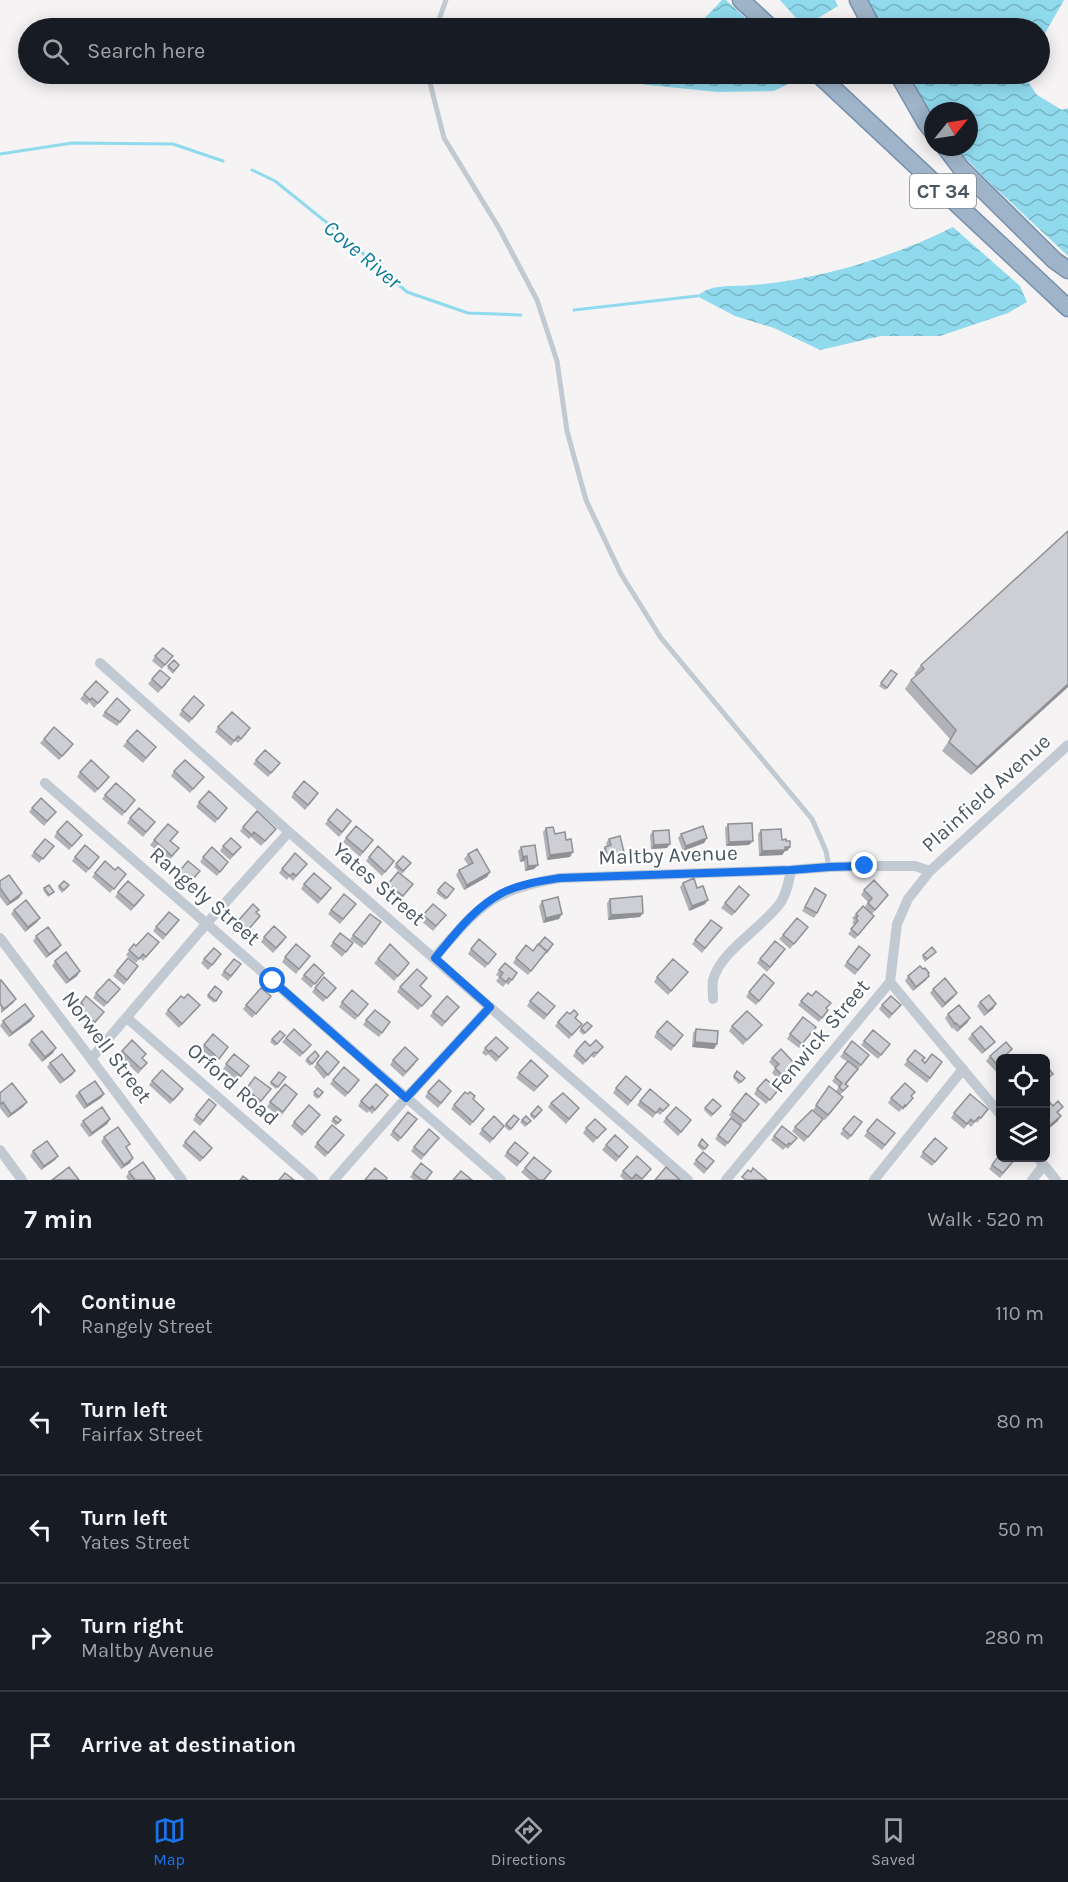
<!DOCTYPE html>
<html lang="en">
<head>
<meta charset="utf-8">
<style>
	:root { --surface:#171b24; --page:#20242c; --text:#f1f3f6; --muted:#9ea1a6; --line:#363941; --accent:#1a73e8 }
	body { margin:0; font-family:Karla,sans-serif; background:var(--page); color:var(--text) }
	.controls { position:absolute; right:18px; bottom:18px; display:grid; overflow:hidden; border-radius:9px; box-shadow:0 3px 15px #0003 }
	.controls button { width:54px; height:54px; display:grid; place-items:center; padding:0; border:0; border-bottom:2px solid var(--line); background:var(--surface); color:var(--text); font:30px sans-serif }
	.compass { position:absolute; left:924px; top:102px; width:54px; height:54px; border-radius:50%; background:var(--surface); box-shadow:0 3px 15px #0003; rotate:60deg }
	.stop { position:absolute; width:18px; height:18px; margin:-14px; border:4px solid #1a73e8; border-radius:50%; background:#fff }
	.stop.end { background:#1a73e8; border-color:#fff; box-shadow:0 2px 6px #0008 }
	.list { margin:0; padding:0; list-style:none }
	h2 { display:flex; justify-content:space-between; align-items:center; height:78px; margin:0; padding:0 24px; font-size:26px }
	h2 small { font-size:20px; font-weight:400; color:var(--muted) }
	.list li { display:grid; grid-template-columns:39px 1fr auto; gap:18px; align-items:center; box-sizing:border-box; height:108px; padding:0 24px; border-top:2px solid var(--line) }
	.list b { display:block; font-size:22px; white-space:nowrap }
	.list p { margin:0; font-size:20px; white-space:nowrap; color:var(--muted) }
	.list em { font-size:20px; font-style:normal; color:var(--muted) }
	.icon { flex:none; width:33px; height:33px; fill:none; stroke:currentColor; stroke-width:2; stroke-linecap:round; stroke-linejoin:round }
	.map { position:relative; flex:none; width:1068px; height:1180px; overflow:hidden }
	.search { position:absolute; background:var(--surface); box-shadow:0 3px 15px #0003; left:18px; right:18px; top:18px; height:66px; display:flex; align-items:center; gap:15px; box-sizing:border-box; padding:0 21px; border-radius:33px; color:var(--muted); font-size:22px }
	.sheet { height:618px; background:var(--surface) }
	nav { display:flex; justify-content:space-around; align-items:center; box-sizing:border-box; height:84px; border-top:2px solid var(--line); background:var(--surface); font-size:16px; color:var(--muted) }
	nav a { display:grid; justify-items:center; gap:3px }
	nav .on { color:var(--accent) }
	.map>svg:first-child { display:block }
</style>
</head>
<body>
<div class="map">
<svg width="1068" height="1180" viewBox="0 0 1068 1180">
	<defs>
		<pattern id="water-waves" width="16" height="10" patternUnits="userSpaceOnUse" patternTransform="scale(1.5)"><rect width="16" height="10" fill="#90daee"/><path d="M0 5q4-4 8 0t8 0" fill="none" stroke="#78b4c4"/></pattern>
	</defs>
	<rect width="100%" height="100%" fill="#f5f3f3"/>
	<path fill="url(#water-waves)" d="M 722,0 L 726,0 L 756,28 L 689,28 L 701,22 Z
		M 780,0 L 835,0 L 838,6 L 818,18 L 815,28 L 805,28 Z
		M 867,0 L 1064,0 L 1040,42 L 1040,28 L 882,28 Z
		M 582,74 L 801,74 L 804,76 L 774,91 L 718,92 L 648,85 L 596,75 L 579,77 Z
		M 907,74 L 1024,74 L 1024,76 L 1037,95 L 1062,110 L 1068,108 L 1068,256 L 985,178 L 955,147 L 969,147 L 969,111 L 933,111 L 933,118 Z
		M 953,227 L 1020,286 L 1027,302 L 1008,313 L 940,336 L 881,336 L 820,350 L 774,328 L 735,316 L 697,296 C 712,283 735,287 754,285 C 821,279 893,257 953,227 Z"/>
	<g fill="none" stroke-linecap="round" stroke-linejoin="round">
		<path stroke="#90daee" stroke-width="3" d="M 0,154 L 72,143 L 173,144 L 223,161
			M 252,170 L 275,181 L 336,230 L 407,292 L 468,313 L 521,315
			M 574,310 L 697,296"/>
		<g stroke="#7690ad" stroke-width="19">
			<path id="trunk" d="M 741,0 L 771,28
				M 858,0 L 873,28
				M 818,74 L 1068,308
				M 898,74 L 926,123 L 933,132
				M 945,147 L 961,168 L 1054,260 L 1068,270"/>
		</g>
		<path stroke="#c1cad2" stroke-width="5" d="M 436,28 L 446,0
			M 429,74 L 429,79 L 444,138 L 499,228 L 537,300 L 557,361 L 567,431 L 586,500 L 621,574 L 661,638 L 812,819 L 826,851 L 829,867"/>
		<path stroke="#c1cad2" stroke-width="10" d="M 100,663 L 289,832 L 688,1180
			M 45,783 L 501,1180
			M 0,938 L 182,1180
			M 434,958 C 479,907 491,889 560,878 L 791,870 L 829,867 L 865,866 L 915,866 L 930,871
			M 890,982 L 1000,1114
			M 713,999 C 713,993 712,985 713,980 C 721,950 764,927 781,902 C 787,892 789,881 791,870
			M 127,1018 L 313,1180
			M 91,1059 L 207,923 L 289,832
			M 0,1150 L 22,1180
			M 1038,1158 L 1056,1180
			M 334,1180 L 406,1098 L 490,1007
			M 726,1180 L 890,982 L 897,924 L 908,899 L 930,871 L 1068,745
			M 874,1180 L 963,1069
			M 1032,1180 L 1044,1165"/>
		<use href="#trunk" stroke="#9fb4c9" stroke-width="16"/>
	</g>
	<path fill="#b0b2b7" d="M 155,656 L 169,660 L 162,669 L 152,661 Z
		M 174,660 L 179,665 L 173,674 L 167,668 Z
		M 921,665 L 1068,687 L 971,775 L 942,751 L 950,739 L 905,689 L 911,680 L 916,676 L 914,674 Z
		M 891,670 L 897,674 L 885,690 L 879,686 Z
		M 152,679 L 167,683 L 158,693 L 148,684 Z
		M 108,692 L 94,708 L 89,702 L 87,705 L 80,699 L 84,694 Z
		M 201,709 L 189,723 L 179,715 L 182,710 Z
		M 105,712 L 127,714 L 117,726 L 102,716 Z
		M 218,727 L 247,733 L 238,743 L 235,741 L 231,746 L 215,732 Z
		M 44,739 L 70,749 L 59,760 L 40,743 Z
		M 127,741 L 156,747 L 143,763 L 123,746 Z
		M 256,760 L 280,763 L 268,777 L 253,764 Z
		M 174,771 L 204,777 L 190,793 L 171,776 Z
		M 80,772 L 106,781 L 95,793 L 77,777 Z
		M 294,793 L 315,798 L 305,810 L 291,797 Z
		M 105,795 L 135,800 L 122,816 L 102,799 Z
		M 199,802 L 227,808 L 215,823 L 196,807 Z
		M 32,808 L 56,812 L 44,826 L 29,812 Z
		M 130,818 L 155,822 L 143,837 L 127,823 Z
		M 328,820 L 348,826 L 339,837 L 325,824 Z
		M 728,824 L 749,845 L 726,846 L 725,828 Z
		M 356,826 L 373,840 L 360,857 L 343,842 Z
		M 243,827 L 273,833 L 261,846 L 251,837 L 249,839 L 240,831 Z
		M 546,828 L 555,834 L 566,840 L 570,857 L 547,860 L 543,832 Z
		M 761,830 L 786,841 L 790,847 L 787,851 L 785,851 L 782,855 L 759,856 L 758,834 Z
		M 653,831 L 667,848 L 651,849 L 650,835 Z
		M 57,832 L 82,835 L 69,850 L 54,837 Z
		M 178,832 L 171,841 L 179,848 L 169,861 L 150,845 L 154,840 Z
		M 681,834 L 707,838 L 704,843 L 683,851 L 678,838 Z
		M 609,839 L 625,856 L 622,861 L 613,863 L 611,857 L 604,859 L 602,851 L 605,847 L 607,846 L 606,843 Z
		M 54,846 L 39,863 L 31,856 L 34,852 Z
		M 223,846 L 238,851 L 230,860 L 220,851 Z
		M 521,847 L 538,865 L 534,869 L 525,871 L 524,861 L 520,862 L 518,851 Z
		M 468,854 L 487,877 L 464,890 L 456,875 L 459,870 L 468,865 L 464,859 Z
		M 403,856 L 411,863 L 402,874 L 394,867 Z
		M 75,857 L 99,857 L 86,873 L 72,861 Z
		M 203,857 L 225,866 L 217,876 L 200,862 Z
		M 369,857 L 394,861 L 382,876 L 366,861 Z
		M 304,868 L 293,881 L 289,877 L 287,880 L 279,873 L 282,869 Z
		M 115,870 L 126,874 L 110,893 L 92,877 L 95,873 Z
		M 177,874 L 197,876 L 185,889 L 174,878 Z
		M 0,881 L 22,893 L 19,898 L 7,906 L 0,897 Z
		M 445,882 L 454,889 L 445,900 L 436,893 Z
		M 683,883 L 697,888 L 705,904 L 689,911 L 680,887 Z
		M 304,884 L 328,893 L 318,904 L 301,889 Z
		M 388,884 L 413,884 L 400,900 L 385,888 Z
		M 59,886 L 67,888 L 62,893 L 58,888 Z
		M 44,888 L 54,892 L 48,897 L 43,890 Z
		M 815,888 L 817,913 L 814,918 L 802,911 Z
		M 864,890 L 888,895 L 872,914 L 871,920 L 855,939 L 848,934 L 855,925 L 852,923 L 854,920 L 852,918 L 856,914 L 865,907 L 868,902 L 861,895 Z
		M 118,892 L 141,900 L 131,911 L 115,897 Z
		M 610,899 L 643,913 L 640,917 L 608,920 L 607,903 Z
		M 746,899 L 732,916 L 721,908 L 725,903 Z
		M 542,901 L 559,919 L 543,923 L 539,906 Z
		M 356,904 L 340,924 L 328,914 L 331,910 Z
		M 14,910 L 40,918 L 37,922 L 25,932 L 11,914 Z
		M 257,913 L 257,920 L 245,934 L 235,925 L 238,921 Z
		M 370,914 L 381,922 L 362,948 L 350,939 Z
		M 423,915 L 446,915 L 433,931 L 420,920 Z
		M 179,920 L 163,940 L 153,931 L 156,927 Z
		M 808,927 L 790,949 L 779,939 L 783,935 Z
		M 340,933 L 353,943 L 342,957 L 330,946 Z
		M 718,933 L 702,953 L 692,944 L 695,940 Z
		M 36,936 L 61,945 L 58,949 L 46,958 L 33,941 Z
		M 264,937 L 283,942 L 273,953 L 261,942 Z
		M 134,944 L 136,946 L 156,946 L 143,961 L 140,958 L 136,963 L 126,955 Z
		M 553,944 L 528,975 L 513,963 L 516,958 L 533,951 Z
		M 859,946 L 870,955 L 855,975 L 844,966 Z
		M 471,949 L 496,954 L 485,968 L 468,954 Z
		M 936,952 L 925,962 L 922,957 L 923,955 Z
		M 782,954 L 767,972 L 757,963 L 760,959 Z
		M 310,956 L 296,974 L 282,962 L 285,957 Z
		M 204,959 L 218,959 L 208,970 L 201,963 Z
		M 378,959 L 406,968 L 394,981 L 374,963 Z
		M 55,961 L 77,976 L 66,984 L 52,966 Z
		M 138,966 L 124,985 L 113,976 L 117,971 Z
		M 238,969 L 228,981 L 221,975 L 224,971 Z
		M 923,969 L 929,973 L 928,975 L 929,976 L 926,980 L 913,991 L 905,981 L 908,976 Z
		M 499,970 L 514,978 L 508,985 L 506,983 L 503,987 L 496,981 L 499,977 L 496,975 Z
		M 324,973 L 311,988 L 301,979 L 304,975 Z
		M 685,976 L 668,995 L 654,982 L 657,977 Z
		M 0,981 L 16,999 L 13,1003 L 1,1013 Z
		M 215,986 L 222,992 L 214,1003 L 207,997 Z
		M 420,986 L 431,996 L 418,1010 L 397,992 L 400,987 Z
		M 771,987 L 756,1005 L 746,997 L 749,992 Z
		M 315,988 L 336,988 L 323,1002 L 312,992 Z
		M 120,989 L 104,1007 L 93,998 L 96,993 Z
		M 933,989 L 954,997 L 942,1008 L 930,993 Z
		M 808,993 L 828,1010 L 819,1022 L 798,1005 Z
		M 271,996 L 252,1018 L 243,1009 L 246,1005 Z
		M 530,1001 L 555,1006 L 544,1020 L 527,1006 Z
		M 342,1002 L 365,1008 L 355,1020 L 339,1007 Z
		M 980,1002 L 993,1009 L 984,1016 L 977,1006 Z
		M 81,1003 L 104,1012 L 92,1027 L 76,1013 L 79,1009 L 77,1007 Z
		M 200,1005 L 179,1028 L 165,1014 L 168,1010 Z
		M 882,1005 L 901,1005 L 889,1019 L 879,1009 Z
		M 459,1007 L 442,1027 L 430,1016 L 433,1012 Z
		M 570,1014 L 578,1014 L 576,1018 L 582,1024 L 569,1039 L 555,1026 L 558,1022 Z
		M 948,1014 L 970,1018 L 967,1023 L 957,1032 L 953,1028 L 952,1029 L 945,1018 Z
		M 34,1016 L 31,1021 L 9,1037 L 0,1026 L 3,1021 Z
		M 366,1020 L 390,1022 L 379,1037 L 363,1025 Z
		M 762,1025 L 743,1045 L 729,1031 L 732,1026 Z
		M 816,1027 L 799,1048 L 787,1039 L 790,1034 Z
		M 581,1028 L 590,1029 L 583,1035 L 579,1031 Z
		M 696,1029 L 714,1049 L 692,1047 L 693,1033 Z
		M 657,1032 L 680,1039 L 671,1051 L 654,1037 Z
		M 972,1034 L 995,1042 L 991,1046 L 982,1054 L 968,1039 Z
		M 285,1035 L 275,1046 L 270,1042 L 272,1039 Z
		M 286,1038 L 311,1045 L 300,1057 L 282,1042 Z
		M 31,1040 L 53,1053 L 42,1062 L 28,1045 Z
		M 852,1041 L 869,1055 L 846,1085 L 848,1086 L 840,1095 L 840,1102 L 825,1120 L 813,1110 L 829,1086 L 836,1091 L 839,1087 L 832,1081 L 848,1062 L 840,1057 Z
		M 864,1041 L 890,1044 L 878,1059 L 861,1045 Z
		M 204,1045 L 225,1052 L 216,1063 L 201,1050 Z
		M 590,1046 L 600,1051 L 594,1058 L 591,1056 L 583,1065 L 573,1056 L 576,1051 Z
		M 485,1048 L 508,1048 L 496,1062 L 488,1054 L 486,1056 L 482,1053 Z
		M 915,1050 L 922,1060 L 925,1063 L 942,1062 L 927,1083 L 904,1065 Z
		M 122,1051 L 142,1059 L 147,1063 L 138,1074 L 119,1055 Z
		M 234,1054 L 249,1066 L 238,1081 L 223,1069 Z
		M 1009,1054 L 1000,1059 L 1000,1076 L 986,1061 L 990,1056 Z
		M 319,1056 L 310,1066 L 305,1061 L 307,1059 Z
		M 772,1058 L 795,1064 L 780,1081 L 772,1073 L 775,1068 L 769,1062 Z
		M 393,1060 L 415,1064 L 403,1077 L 390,1065 Z
		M 50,1063 L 75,1071 L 72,1075 L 60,1084 L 47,1067 Z
		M 317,1063 L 336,1066 L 324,1079 L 314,1067 Z
		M 737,1071 L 745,1078 L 739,1084 L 733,1078 Z
		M 519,1073 L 545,1080 L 534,1092 L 516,1078 Z
		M 255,1077 L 271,1089 L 258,1105 L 243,1093 Z
		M 286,1077 L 276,1089 L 270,1084 L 271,1082 Z
		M 333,1080 L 356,1085 L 345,1097 L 330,1084 Z
		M 152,1081 L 180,1094 L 170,1104 L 149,1085 Z
		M 1000,1082 L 1000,1092 L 996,1087 Z
		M 318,1088 L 323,1092 L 317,1099 L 313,1095 Z
		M 616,1088 L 641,1089 L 628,1106 L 613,1093 Z
		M 650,1089 L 669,1105 L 660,1115 L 657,1112 L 653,1118 L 637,1105 Z
		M 757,1089 L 778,1090 L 766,1104 L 754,1094 Z
		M 79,1092 L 104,1094 L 101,1098 L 84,1109 L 75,1096 Z
		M 428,1092 L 448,1095 L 438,1108 L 425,1097 Z
		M 0,1093 L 27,1102 L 23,1107 L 8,1118 L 0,1108 Z
		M 297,1094 L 280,1117 L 267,1107 L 270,1102 Z
		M 388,1095 L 372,1114 L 369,1111 L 367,1113 L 358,1106 L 361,1101 Z
		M 912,1096 L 913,1098 L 910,1102 L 903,1110 L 902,1109 L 899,1112 L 888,1103 L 891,1098 Z
		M 713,1099 L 721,1106 L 711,1117 L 704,1110 Z
		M 1046,1100 L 1060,1111 L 1058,1113 L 1058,1121 L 1047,1130 L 1046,1128 Z
		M 551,1103 L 576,1112 L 566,1124 L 548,1107 Z
		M 454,1105 L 481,1113 L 470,1126 L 451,1109 Z
		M 756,1108 L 741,1126 L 729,1115 L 732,1111 Z
		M 988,1109 L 977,1123 L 976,1121 L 971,1127 L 968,1124 L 964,1129 L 951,1118 L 954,1113 Z
		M 213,1110 L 200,1126 L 193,1120 L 196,1115 Z
		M 541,1112 L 534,1120 L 530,1116 L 531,1114 Z
		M 514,1115 L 519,1119 L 509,1131 L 504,1126 Z
		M 336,1116 L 341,1120 L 336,1126 L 331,1121 Z
		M 526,1116 L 531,1121 L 525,1127 L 520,1122 Z
		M 854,1116 L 862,1122 L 848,1140 L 840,1134 Z
		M 666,1118 L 691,1120 L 678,1136 L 663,1122 Z
		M 731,1118 L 741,1126 L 725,1147 L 715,1139 Z
		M 110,1119 L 107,1124 L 89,1137 L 80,1125 L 83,1121 Z
		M 317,1119 L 302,1136 L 291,1126 L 294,1122 Z
		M 877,1119 L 895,1133 L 882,1150 L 864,1136 Z
		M 414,1124 L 398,1142 L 390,1135 L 393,1131 Z
		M 820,1124 L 804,1142 L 792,1131 L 795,1127 Z
		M 782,1126 L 797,1138 L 788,1149 L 786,1147 L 783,1150 L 771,1140 Z
		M 586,1128 L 606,1129 L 593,1143 L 583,1133 Z
		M 482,1129 L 501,1130 L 490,1143 L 479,1134 Z
		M 104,1137 L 127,1149 L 133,1158 L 130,1163 L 121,1169 L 101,1142 Z
		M 702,1139 L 708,1145 L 703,1151 L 697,1146 Z
		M 341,1140 L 325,1157 L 314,1147 L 317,1143 Z
		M 185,1142 L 209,1152 L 200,1162 L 182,1146 Z
		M 436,1142 L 421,1160 L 411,1151 L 414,1147 Z
		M 606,1145 L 628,1147 L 616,1162 L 602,1150 Z
		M 33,1151 L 58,1156 L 55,1160 L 41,1170 L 30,1156 Z
		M 507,1152 L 528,1153 L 517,1167 L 504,1156 Z
		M 923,1152 L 944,1152 L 932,1166 L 920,1157 Z
		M 1000,1154 L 1016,1158 L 1000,1178 L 989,1169 Z
		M 696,1160 L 711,1165 L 704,1174 L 693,1164 Z
		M 421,1163 L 426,1180 L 414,1180 L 410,1177 Z
		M 525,1168 L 551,1171 L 544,1180 L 530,1180 L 521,1172 Z
		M 623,1171 L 648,1173 L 642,1180 L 634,1180 L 633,1179 L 632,1180 L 624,1180 L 620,1176 Z
		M 129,1172 L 155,1179 L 154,1180 L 128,1180 L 126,1177 Z"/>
	<path fill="#909195" d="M 1068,684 L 1068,687 L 971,775 L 977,767 Z
		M 707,838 L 704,843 L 683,851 L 686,846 Z
		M 753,841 L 749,845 L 726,846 L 729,842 Z
		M 670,844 L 667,848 L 651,849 L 654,845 Z
		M 785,847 L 790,847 L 787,851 L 785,851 L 782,855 L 759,856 L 762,851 Z
		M 573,852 L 570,857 L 547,860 L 550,855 Z
		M 615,853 L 611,857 L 604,859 L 607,855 Z
		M 527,856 L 524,861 L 520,862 L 523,857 Z
		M 625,856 L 622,861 L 613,863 L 616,859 Z
		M 538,865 L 534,869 L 525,871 L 528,866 Z
		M 490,872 L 487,877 L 464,890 L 467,885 Z
		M 22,893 L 19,898 L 7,906 L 10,902 Z
		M 708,900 L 705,904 L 689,911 L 692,906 Z
		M 643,913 L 640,917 L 608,920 L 611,915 Z
		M 562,914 L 559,919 L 543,923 L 546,918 Z
		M 40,918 L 37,922 L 25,932 L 28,927 Z
		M 61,945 L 58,949 L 46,958 L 49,954 Z
		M 80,971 L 77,976 L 66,984 L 69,980 Z
		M 929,976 L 926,980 L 913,991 L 916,987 Z
		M 957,993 L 954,997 L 942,1008 L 945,1003 Z
		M 16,999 L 13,1003 L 1,1013 L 4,1009 Z
		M 996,1004 L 993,1009 L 984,1016 L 988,1011 Z
		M 34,1016 L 31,1021 L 9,1037 L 12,1033 Z
		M 970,1018 L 967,1023 L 957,1032 L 960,1027 Z
		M 695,1042 L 717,1044 L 714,1049 L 692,1047 Z
		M 995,1042 L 991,1046 L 982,1054 L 985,1050 Z
		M 56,1048 L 53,1053 L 42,1062 L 45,1057 Z
		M 75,1071 L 72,1075 L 60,1084 L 64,1080 Z
		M 104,1094 L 101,1098 L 84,1109 L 87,1105 Z
		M 27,1102 L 23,1107 L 8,1118 L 11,1114 Z
		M 1061,1116 L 1058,1121 L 1047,1130 L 1050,1125 Z
		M 110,1119 L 107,1124 L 89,1137 L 92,1133 Z
		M 58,1156 L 55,1160 L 41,1170 L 44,1166 Z
		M 133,1158 L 130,1163 L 121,1169 L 124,1165 Z"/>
	<path fill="#cdcfd5" stroke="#909195" stroke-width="1.5" d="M 1068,531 L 1068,684 L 977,767 L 949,742 L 956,730 L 911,680 L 924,669 L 921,665 Z
		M 163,648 L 173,656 L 165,665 L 155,656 Z
		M 174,660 L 179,665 L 174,671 L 168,666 Z
		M 160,670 L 170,678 L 162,688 L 152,679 Z
		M 891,670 L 897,674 L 887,688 L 881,683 Z
		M 96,681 L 108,692 L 98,703 L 92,698 L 90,700 L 84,694 Z
		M 194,696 L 204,705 L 192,719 L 182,710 Z
		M 117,698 L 130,710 L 120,722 L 105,712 Z
		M 232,712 L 250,728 L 241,739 L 238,736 L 234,741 L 218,727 Z
		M 54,727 L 73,744 L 62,756 L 44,739 Z
		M 137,730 L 156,747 L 146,758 L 127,741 Z
		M 265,750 L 280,763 L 271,773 L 256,760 Z
		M 91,760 L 109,777 L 98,789 L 80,772 Z
		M 185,760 L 204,777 L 193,789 L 174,771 Z
		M 304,781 L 318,793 L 308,805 L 294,793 Z
		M 116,783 L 135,800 L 125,812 L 105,795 Z
		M 209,791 L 227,808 L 218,819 L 199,802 Z
		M 41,798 L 56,812 L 47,821 L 32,808 Z
		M 139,808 L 155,822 L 146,832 L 130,818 Z
		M 337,809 L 351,821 L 342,832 L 328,820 Z
		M 257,811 L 276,829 L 265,841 L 254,832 L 252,835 L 243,827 Z
		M 67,821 L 82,835 L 72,846 L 57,832 Z
		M 752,823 L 753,841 L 729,842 L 728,824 Z
		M 168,824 L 178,832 L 170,841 L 179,848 L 172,856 L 154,840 Z
		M 356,826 L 373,840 L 363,852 L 346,838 Z
		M 703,826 L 707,838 L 686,846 L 681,834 Z
		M 553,827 L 555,834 L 565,832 L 566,840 L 571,839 L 573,852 L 550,855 L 546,828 Z
		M 781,829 L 782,840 L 786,839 L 786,841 L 790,841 L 790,847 L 785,847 L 785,850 L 762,851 L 761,830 Z
		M 669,830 L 670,844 L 654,845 L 653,831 Z
		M 620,836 L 625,856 L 616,859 L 615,853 L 607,855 L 605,847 L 611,845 L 609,839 Z
		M 231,838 L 241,847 L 233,855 L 223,846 Z
		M 45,839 L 54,846 L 43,859 L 34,852 Z
		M 85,845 L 99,857 L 89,869 L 75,857 Z
		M 535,845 L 538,865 L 528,866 L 527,856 L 523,857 L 521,847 Z
		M 378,846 L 394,861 L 385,872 L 369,857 Z
		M 212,847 L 228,862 L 220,872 L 203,857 Z
		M 477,849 L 490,872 L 467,885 L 459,870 L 473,863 L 468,854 Z
		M 295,853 L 307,864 L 296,876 L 293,873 L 290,876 L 282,869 Z
		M 403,856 L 411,863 L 403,871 L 396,864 Z
		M 105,861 L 115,870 L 118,867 L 126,874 L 114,889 L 95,873 Z
		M 188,861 L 200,871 L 188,884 L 177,874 Z
		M 398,872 L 413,884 L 403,896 L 388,884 Z
		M 314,873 L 331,888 L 321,899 L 304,884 Z
		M 9,875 L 22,893 L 10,902 L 0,888 L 0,881 Z
		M 694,878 L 697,888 L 703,886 L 708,900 L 692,906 L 683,883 Z
		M 874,880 L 888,895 L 875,910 L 868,903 L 872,898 L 864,890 Z
		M 64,881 L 69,885 L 64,890 L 59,886 Z
		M 128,881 L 144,895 L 134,906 L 118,892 Z
		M 445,882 L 454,889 L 447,898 L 438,890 Z
		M 49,885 L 54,892 L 49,895 L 44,888 Z
		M 739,886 L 749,895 L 735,912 L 725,903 Z
		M 815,888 L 826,895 L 817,913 L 805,907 Z
		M 344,894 L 356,904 L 343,919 L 331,910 Z
		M 642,896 L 643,913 L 611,915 L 610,899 Z
		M 558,897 L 562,914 L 546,918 L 542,901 Z
		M 26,900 L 40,918 L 28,927 L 14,910 Z
		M 253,904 L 259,910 L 256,912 L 260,916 L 248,930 L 238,921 Z
		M 433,904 L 446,915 L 436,926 L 423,915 Z
		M 863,906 L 874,916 L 858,935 L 851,929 L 858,921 L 856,918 L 858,916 L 856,914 Z
		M 169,912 L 179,920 L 166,935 L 156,927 Z
		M 370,914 L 381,922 L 365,944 L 353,935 Z
		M 797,918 L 808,927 L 794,944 L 783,935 Z
		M 711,920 L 722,928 L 705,948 L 695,940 Z
		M 274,926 L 286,937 L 276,948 L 264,937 Z
		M 48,927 L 61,945 L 49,954 L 36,936 Z
		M 148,933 L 159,942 L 146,957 L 143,954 L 139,959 L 129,950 L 134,944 L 136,946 Z
		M 340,933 L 353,943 L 346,952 L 333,942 Z
		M 545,937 L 553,944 L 547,952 L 539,944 Z
		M 479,939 L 496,954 L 488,964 L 471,949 Z
		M 775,941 L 785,949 L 770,967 L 760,959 Z
		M 296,944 L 310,956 L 299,969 L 285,957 Z
		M 390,944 L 409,963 L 398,976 L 378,959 Z
		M 538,944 L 547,951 L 531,971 L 516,958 L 526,945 L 533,951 Z
		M 859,946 L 870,955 L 858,970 L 847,962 Z
		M 932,947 L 936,952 L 927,959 L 923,955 Z
		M 214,948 L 221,954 L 212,965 L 204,959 Z
		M 66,952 L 80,971 L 69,980 L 55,961 Z
		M 128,958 L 138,966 L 127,980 L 117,971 Z
		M 234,959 L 241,964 L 231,976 L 224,971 Z
		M 673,959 L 688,972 L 671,991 L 657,977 Z
		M 505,963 L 517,973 L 512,980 L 509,978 L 506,982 L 500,977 L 503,973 L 499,970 Z
		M 314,964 L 324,973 L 315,984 L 304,975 Z
		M 920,966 L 923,969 L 925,968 L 929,973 L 928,974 L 929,976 L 916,987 L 908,976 Z
		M 417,969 L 427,978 L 420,986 L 431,996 L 422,1006 L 400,987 Z
		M 764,974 L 774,983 L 759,1001 L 749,992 Z
		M 324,977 L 336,988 L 327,998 L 315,988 Z
		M 945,978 L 957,993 L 945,1003 L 933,989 Z
		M 109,979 L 120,989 L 107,1003 L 96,993 Z
		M 1,980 L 16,999 L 4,1009 L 0,1004 L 0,981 Z
		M 215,986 L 222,992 L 216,1001 L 208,995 Z
		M 261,988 L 271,996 L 256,1014 L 246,1005 Z
		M 352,990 L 368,1004 L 358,1016 L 342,1002 Z
		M 816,991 L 831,1003 L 826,1008 L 828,1010 L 822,1018 L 801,1001 L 808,993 L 812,996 Z
		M 538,992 L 555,1006 L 547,1015 L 530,1001 Z
		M 188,994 L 200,1005 L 182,1024 L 168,1010 L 181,996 L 184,998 Z
		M 989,995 L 996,1004 L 988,1011 L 980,1002 Z
		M 86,996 L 104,1012 L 95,1022 L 79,1009 L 83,1005 L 81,1003 Z
		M 447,996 L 459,1007 L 445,1022 L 433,1012 Z
		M 891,996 L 901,1005 L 892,1014 L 882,1005 Z
		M 25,1004 L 34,1016 L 12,1033 L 3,1021 Z
		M 959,1005 L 970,1018 L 960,1027 L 956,1023 L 955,1024 L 948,1014 Z
		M 375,1010 L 390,1022 L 382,1033 L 366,1020 Z
		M 574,1010 L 578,1014 L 575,1018 L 582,1024 L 572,1035 L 558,1022 L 567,1012 L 570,1014 Z
		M 747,1011 L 762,1025 L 747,1040 L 732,1026 Z
		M 803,1017 L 816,1027 L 802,1044 L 790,1034 Z
		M 667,1021 L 683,1035 L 674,1046 L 657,1032 Z
		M 587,1022 L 592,1026 L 585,1033 L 581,1028 Z
		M 981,1026 L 995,1042 L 985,1050 L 972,1034 Z
		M 294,1029 L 311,1045 L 303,1053 L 286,1038 Z
		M 696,1029 L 718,1031 L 717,1044 L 695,1042 Z
		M 873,1030 L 890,1044 L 881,1055 L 864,1041 Z
		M 42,1031 L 56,1048 L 45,1057 L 31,1040 Z
		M 280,1031 L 285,1035 L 277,1044 L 272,1039 Z
		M 213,1034 L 228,1047 L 219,1059 L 204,1045 Z
		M 496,1037 L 508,1048 L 499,1057 L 491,1050 L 489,1052 L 485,1048 Z
		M 132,1040 L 146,1054 L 142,1058 L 147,1063 L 141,1069 L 122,1051 Z
		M 596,1040 L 603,1047 L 597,1053 L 594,1052 L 586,1061 L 576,1051 L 585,1041 L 590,1046 Z
		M 852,1041 L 869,1055 L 861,1065 L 844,1052 Z
		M 1006,1042 L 1012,1049 L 1006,1055 L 1009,1059 L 1000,1059 L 1000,1069 L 990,1056 Z
		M 405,1047 L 418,1059 L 406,1072 L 393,1060 Z
		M 781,1049 L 795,1064 L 783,1076 L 775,1068 L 779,1064 L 772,1058 Z
		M 915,1050 L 925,1058 L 922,1060 L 925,1063 L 932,1054 L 942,1062 L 930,1078 L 907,1060 Z
		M 315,1051 L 319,1056 L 312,1064 L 307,1059 Z
		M 327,1051 L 339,1062 L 328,1075 L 317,1063 Z
		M 62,1054 L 75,1071 L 64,1080 L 50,1063 Z
		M 234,1054 L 249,1066 L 241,1076 L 226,1064 Z
		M 531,1060 L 548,1076 L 537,1087 L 519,1073 Z
		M 848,1061 L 858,1069 L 845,1084 L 848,1086 L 843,1091 L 839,1087 L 842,1083 L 835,1077 Z
		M 1046,1065 L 1053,1074 L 1046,1080 Z
		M 344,1067 L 359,1080 L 348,1093 L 333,1080 Z
		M 162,1070 L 183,1089 L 173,1100 L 152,1081 Z
		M 737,1071 L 745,1078 L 741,1082 L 734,1076 Z
		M 279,1072 L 286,1077 L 278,1087 L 271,1082 Z
		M 626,1076 L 641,1089 L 631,1101 L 616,1088 Z
		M 255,1077 L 271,1089 L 261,1101 L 246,1089 Z
		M 766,1079 L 778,1090 L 770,1100 L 757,1089 Z
		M 439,1080 L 451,1091 L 441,1103 L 428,1092 Z
		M 95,1081 L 104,1094 L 87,1105 L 79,1092 Z
		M 12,1083 L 27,1102 L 11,1114 L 3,1102 L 1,1104 L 0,1103 L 0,1093 Z
		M 905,1083 L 915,1092 L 911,1096 L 913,1098 L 906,1106 L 905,1105 L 903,1108 L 891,1098 Z
		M 285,1084 L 297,1094 L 283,1112 L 270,1102 Z
		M 376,1084 L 388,1095 L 375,1110 L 372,1106 L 370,1109 L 361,1101 Z
		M 829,1086 L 843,1097 L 828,1115 L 816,1105 Z
		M 318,1088 L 323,1092 L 319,1097 L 314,1092 Z
		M 650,1089 L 669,1105 L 663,1111 L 660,1108 L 656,1113 L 640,1101 Z
		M 465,1092 L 468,1094 L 470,1092 L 475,1096 L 473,1099 L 484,1109 L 473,1122 L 454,1105 Z
		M 563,1093 L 579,1108 L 569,1119 L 551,1103 Z
		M 746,1093 L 759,1104 L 745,1121 L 732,1111 Z
		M 970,1094 L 988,1109 L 981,1118 L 979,1117 L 974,1122 L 971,1119 L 967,1124 L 954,1113 Z
		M 209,1099 L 216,1105 L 203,1121 L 196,1115 Z
		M 713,1099 L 721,1106 L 713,1114 L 705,1108 Z
		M 1047,1099 L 1053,1106 L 1058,1101 L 1063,1107 L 1057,1112 L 1061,1116 L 1050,1125 L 1046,1120 L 1046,1100 Z
		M 309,1105 L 320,1115 L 305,1132 L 294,1122 Z
		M 538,1106 L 542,1110 L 535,1117 L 531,1114 Z
		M 102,1107 L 110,1119 L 92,1133 L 83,1121 Z
		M 676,1107 L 691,1120 L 681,1132 L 666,1118 Z
		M 812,1110 L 823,1119 L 808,1137 L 795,1127 Z
		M 408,1112 L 417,1119 L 401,1138 L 393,1131 Z
		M 514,1115 L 519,1119 L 511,1129 L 506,1124 Z
		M 336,1116 L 341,1120 L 338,1123 L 333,1119 Z
		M 494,1116 L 504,1126 L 493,1139 L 482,1129 Z
		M 526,1116 L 531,1121 L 527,1124 L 522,1120 Z
		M 854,1116 L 862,1122 L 851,1136 L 843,1129 Z
		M 731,1118 L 741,1126 L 728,1143 L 718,1135 Z
		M 595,1119 L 606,1129 L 597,1138 L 586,1128 Z
		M 877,1119 L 895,1133 L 885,1145 L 867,1131 Z
		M 332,1125 L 344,1135 L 328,1153 L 317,1143 Z
		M 782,1126 L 797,1138 L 791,1144 L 789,1143 L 787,1146 L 774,1136 Z
		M 118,1127 L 130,1144 L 126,1147 L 133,1158 L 124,1165 L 104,1137 Z
		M 429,1129 L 439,1138 L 424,1155 L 414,1147 Z
		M 194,1131 L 212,1148 L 203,1158 L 185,1142 Z
		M 615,1135 L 628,1147 L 619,1157 L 606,1145 Z
		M 935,1138 L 947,1148 L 935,1162 L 923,1152 Z
		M 702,1139 L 708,1145 L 705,1149 L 699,1144 Z
		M 47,1141 L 58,1156 L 44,1166 L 33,1151 Z
		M 515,1142 L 528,1153 L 520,1162 L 507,1152 Z
		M 703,1152 L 714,1161 L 707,1169 L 696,1160 Z
		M 1000,1154 L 1000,1158 L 1016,1158 L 1003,1173 L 992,1165 Z
		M 637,1156 L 651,1169 L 642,1179 L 636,1174 L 632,1179 L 623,1171 Z
		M 534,1157 L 551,1171 L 544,1180 L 539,1180 L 525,1168 Z
		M 143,1162 L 155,1179 L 153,1180 L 135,1180 L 129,1172 Z
		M 421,1163 L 432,1172 L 426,1180 L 422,1180 L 413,1173 Z
		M 69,1167 L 79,1180 L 52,1180 Z
		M 666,1167 L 680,1180 L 655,1180 Z
		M 375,1168 L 387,1178 L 386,1180 L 365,1180 Z
		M 753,1168 L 767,1180 L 746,1180 L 742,1177 L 748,1170 L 751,1172 Z
		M 461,1171 L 472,1180 L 453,1180 Z
		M 285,1173 L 294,1180 L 279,1180 Z
		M 243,1176 L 248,1180 L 240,1180 Z"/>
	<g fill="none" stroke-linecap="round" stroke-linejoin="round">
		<path stroke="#1a73e8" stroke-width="8" d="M 273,981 L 406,1098 L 490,1007 L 435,958 C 455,934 474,908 502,893 C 520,884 541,881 560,878 L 791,870 L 829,867 L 865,866"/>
	</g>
	<g text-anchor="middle" stroke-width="4.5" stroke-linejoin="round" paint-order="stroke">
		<rect fill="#fff" stroke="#808990" stroke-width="1.5" x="910" y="174" width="66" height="34" rx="4.5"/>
		<g font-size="20" font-weight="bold" fill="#4a5661">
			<text x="943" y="198">CT 34</text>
		</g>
		<g font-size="21" fill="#4a5661" stroke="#fff">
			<text transform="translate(986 793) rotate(-42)" y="7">Plainfield Avenue</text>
			<text transform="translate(668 855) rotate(-2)" y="7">Maltby Avenue</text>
			<text transform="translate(379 884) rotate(41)" y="7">Yates Street</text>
			<text transform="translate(205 896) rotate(41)" y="7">Rangely Street</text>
			<text transform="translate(820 1036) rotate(-50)" y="7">Fenwick Street</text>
			<text transform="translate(107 1047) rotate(53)" y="7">Norwell Street</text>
			<text transform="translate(233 1084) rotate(41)" y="7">Orford Road</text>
		</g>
		<g font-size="22" font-style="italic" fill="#0c7c9b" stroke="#fff">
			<text transform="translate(363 254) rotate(40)" y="8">Cove River</text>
		</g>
	</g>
</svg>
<div class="controls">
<button><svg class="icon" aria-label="locate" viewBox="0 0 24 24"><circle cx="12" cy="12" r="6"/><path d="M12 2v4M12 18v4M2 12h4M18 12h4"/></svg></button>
<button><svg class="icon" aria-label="layers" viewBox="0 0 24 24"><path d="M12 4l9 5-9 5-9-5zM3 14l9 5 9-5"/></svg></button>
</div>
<svg class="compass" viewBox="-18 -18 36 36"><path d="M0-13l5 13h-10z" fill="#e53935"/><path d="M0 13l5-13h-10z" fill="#9ea1a6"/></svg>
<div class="stop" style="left:273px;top:981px"></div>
<div class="stop end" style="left:865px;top:866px"></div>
<div class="search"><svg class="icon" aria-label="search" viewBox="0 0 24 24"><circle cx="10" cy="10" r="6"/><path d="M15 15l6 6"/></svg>Search here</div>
</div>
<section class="sheet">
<h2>7 min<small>Walk · 520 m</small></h2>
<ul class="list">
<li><svg class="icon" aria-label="ahead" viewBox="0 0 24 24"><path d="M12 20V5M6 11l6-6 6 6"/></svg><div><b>Continue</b><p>Rangely Street</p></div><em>110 m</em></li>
<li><svg class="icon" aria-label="left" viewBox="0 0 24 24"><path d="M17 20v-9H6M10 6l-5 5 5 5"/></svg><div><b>Turn left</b><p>Fairfax Street</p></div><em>80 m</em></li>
<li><svg class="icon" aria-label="left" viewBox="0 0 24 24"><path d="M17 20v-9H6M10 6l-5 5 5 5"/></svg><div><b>Turn left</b><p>Yates Street</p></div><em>50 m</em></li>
<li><svg class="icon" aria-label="right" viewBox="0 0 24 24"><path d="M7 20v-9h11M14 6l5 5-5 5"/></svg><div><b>Turn right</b><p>Maltby Avenue</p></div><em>280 m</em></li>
<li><svg class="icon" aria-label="arrive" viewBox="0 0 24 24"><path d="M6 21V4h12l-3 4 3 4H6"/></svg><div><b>Arrive at destination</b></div></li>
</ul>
</section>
<nav>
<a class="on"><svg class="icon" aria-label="map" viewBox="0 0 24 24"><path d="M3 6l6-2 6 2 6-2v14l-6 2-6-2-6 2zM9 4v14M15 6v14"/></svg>Map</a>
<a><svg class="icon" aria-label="directions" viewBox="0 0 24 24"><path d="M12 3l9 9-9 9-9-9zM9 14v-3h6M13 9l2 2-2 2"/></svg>Directions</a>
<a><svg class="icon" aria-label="saved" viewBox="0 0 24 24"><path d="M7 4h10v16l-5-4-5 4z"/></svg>Saved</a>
</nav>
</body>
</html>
